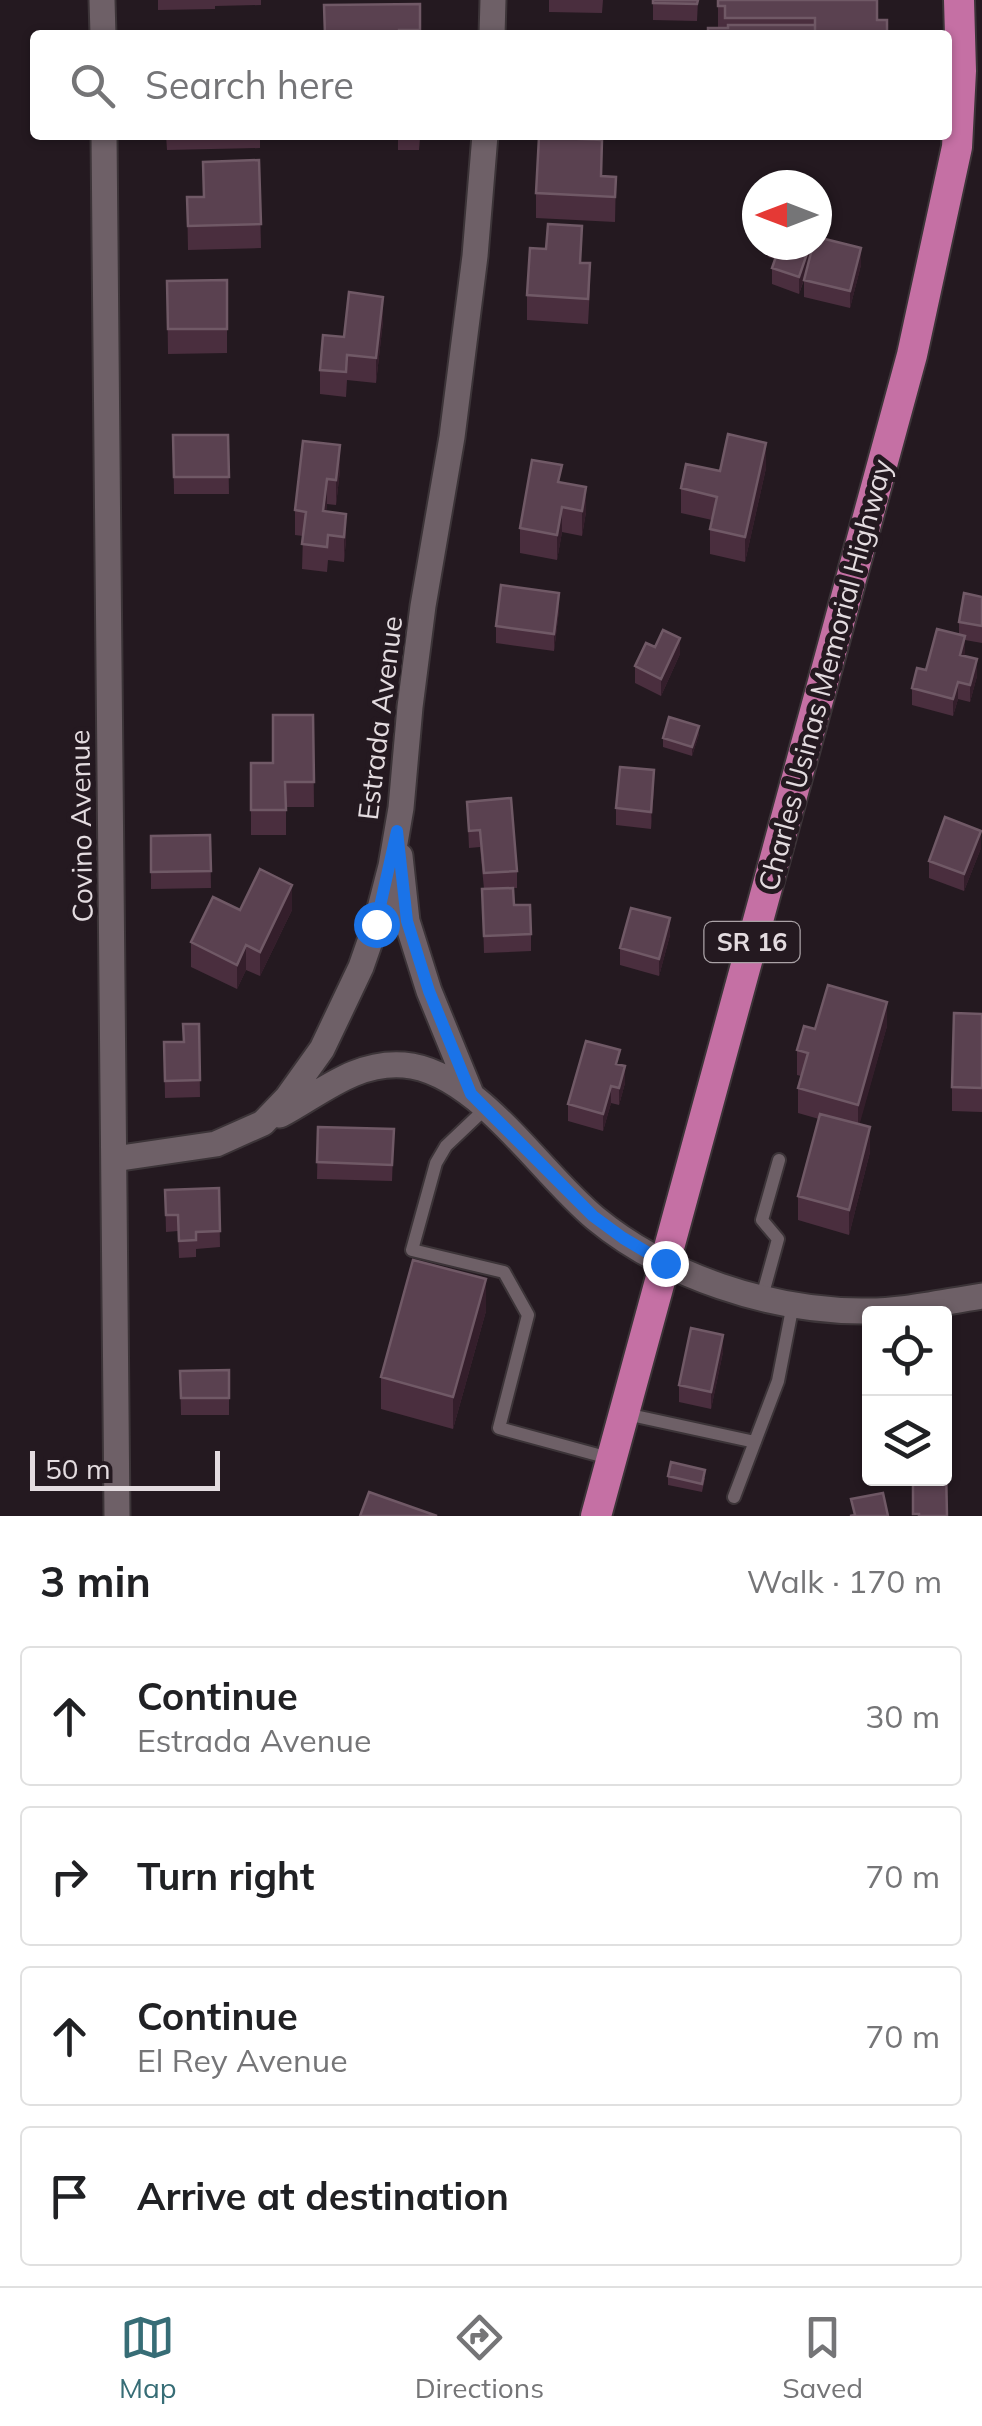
<!DOCTYPE html>
<html lang="en">
<head>
<meta charset="utf-8">
<style>
	:root { --surface:#fff; --page:#f6f6f6; --text:#202124; --muted:#757577; --line:#e0e0e0; --accent:#376d76 }
	body { margin:0; font-family:Mulish,sans-serif; background:var(--page); color:var(--text) }
	.controls { position:absolute; right:30px; bottom:30px; display:grid; overflow:hidden; border-radius:10px; box-shadow:0 2px 8px #0004 }
	.controls button { width:90px; height:90px; display:grid; place-items:center; padding:0; border:0; border-bottom:2px solid var(--line); background:var(--surface); color:var(--text); font:50px sans-serif }
	.compass { position:absolute; left:742px; top:170px; width:90px; height:90px; border-radius:50%; background:var(--surface); box-shadow:0 2px 8px #0004; rotate:270deg }
	.scale { position:absolute; left:30px; bottom:25px; width:190px; box-sizing:border-box; padding-left:10px; border:5px solid #e4dce0; border-top:0; font-size:28px; line-height:35px; white-space:nowrap; color:#e4dce0; -webkit-text-stroke:8px #241920; paint-order:stroke }
	.stop { position:absolute; width:30px; height:30px; margin:-22px; border:8px solid #1a73e8; border-radius:50%; background:#fff }
	.stop.end { background:#1a73e8; border-color:#fff; box-shadow:0 2px 10px #0008 }
	.list { margin:0; padding:0; list-style:none }
	h2 { display:flex; justify-content:space-between; align-items:center; height:130px; margin:0; padding:0 40px; font-size:42px }
	h2 small { font-size:32px; font-weight:400; color:var(--muted) }
	.list li { display:grid; grid-template-columns:65px 1fr auto; gap:30px; align-items:center; box-sizing:border-box; height:140px; margin:0 20px 20px; padding:0 20px; border:2px solid var(--line); border-radius:10px }
	.list b { display:block; font-size:38px; white-space:nowrap }
	.list p { margin:0; font-size:32px; white-space:nowrap; color:var(--muted) }
	.list em { font-size:32px; font-style:normal; color:var(--muted) }
	.icon { flex:none; width:55px; height:55px; fill:none; stroke:currentColor; stroke-width:2; stroke-linecap:round; stroke-linejoin:round }
	.map { position:relative; flex:none; width:982px; height:1516px; overflow:hidden }
	.search { position:absolute; background:var(--surface); box-shadow:0 2px 8px #0004; left:30px; right:30px; top:30px; height:110px; display:flex; align-items:center; gap:25px; box-sizing:border-box; padding:0 35px; border-radius:10px; color:var(--muted); font-size:38px }
	.sheet { height:770px; background:var(--surface) }
	nav { display:flex; justify-content:space-around; align-items:center; box-sizing:border-box; height:140px; border-top:2px solid var(--line); background:var(--surface); font-size:28px; color:var(--muted) }
	nav a { display:grid; justify-items:center; gap:5px }
	nav .on { color:var(--accent) }
	.map>svg:first-child { display:block }
</style>
</head>
<body>
<div class="map">
<svg width="982" height="1516" viewBox="0 0 982 1516">
	<rect width="100%" height="100%" fill="#241920"/>
	<g fill="none" stroke-linecap="round" stroke-linejoin="round">
		<g stroke="#3c3438" stroke-width="16">
			<path id="service" d="M 486,1108 L 446,1146 L 436,1163 L 412,1250 L 504,1272 L 528,1315 L 499,1428 L 609,1458
				M 762,1297 L 778,1239 L 762,1220 L 779,1160
				M 626,1414 L 755,1442
				M 734,1497 L 778,1381 L 793,1304"/>
		</g>
		<g stroke="#3c3438" stroke-width="29">
			<path id="minor" d="M 102,0 L 103,35
				M 492,35 L 493,0
				M 104,135 L 117,1516
				M 400,856 L 407,921 L 429,991 L 471,1094
				M 280,1115 C 320,1094 355,1061 404,1065 C 477,1071 540,1173 595,1218 C 665,1276 771,1311 862,1311 C 902,1312 942,1302 982,1296
				M 114,1159 L 216,1144 L 263,1123 L 287,1098 L 322,1049 L 361,967 L 376,924 L 391,866 L 401,808 L 410,707 L 423,606 L 452,437 L 475,256 L 485,135"/>
		</g>
		<g stroke="#3c3438" stroke-width="34">
			<path id="trunk" d="M 596,1516 L 912,355 L 957,147 L 961,71 L 959,0"/>
		</g>
		<use href="#service" stroke="#6e6067" stroke-width="12"/>
		<use href="#minor" stroke="#6e6067" stroke-width="25"/>
		<use href="#trunk" stroke="#c570a4" stroke-width="30"/>
	</g>
	<path fill="#4a2e3e" d="M 158,0 L 261,0 L 261,5 L 215,6 L 215,9 L 158,10 Z
		M 549,0 L 603,0 L 602,13 L 549,12 Z
		M 653,0 L 698,0 L 697,21 L 653,20 Z
		M 718,0 L 877,20 L 887,35 L 718,28 Z
		M 420,4 L 420,35 L 324,35 Z
		M 166,135 L 260,135 L 260,148 L 167,150 Z
		M 398,135 L 434,135 L 434,138 L 420,138 L 419,150 L 398,150 Z
		M 543,135 L 595,135 L 602,176 L 616,177 L 615,222 L 536,218 L 536,193 Z
		M 259,160 L 261,248 L 188,250 L 187,197 L 204,197 L 203,162 Z
		M 768,245 L 812,245 L 861,265 L 850,308 L 804,297 L 804,280 L 799,294 L 772,284 L 772,268 L 775,259 L 768,257 Z
		M 582,263 L 590,288 L 588,324 L 527,320 L 527,295 Z
		M 227,280 L 227,353 L 168,354 L 167,281 Z
		M 383,321 L 376,383 L 347,380 L 346,397 L 320,394 L 320,370 L 344,337 Z
		M 173,435 L 228,435 L 229,494 L 174,494 Z
		M 303,441 L 340,470 L 336,505 L 327,504 L 326,512 L 346,539 L 344,562 L 328,560 L 327,572 L 302,569 L 303,536 L 295,535 L 295,510 Z
		M 766,468 L 745,562 L 710,554 L 710,529 L 712,520 L 681,513 L 681,488 L 720,471 Z
		M 562,483 L 586,512 L 582,536 L 562,532 L 557,560 L 520,553 L 520,528 Z
		M 982,597 L 982,643 L 965,640 L 964,656 L 977,676 L 970,702 L 958,699 L 953,716 L 912,705 L 912,688 L 959,635 L 959,622 Z
		M 559,610 L 554,651 L 496,643 L 496,626 Z
		M 655,647 L 680,654 L 661,696 L 635,683 L 635,666 Z
		M 313,715 L 314,807 L 286,807 L 286,835 L 251,835 L 251,763 L 273,763 Z
		M 699,734 L 692,756 L 663,747 L 663,738 Z
		M 654,787 L 651,829 L 616,825 L 616,808 Z
		M 467,802 L 517,871 L 517,888 L 513,888 L 514,905 L 531,934 L 531,951 L 484,953 L 482,889 L 484,889 L 480,847 L 469,848 Z
		M 210,835 L 211,888 L 151,889 L 151,836 Z
		M 981,848 L 964,891 L 929,878 L 929,861 Z
		M 240,910 L 292,910 L 260,976 L 246,970 L 237,989 L 191,967 L 191,942 Z
		M 670,935 L 659,976 L 620,965 L 620,948 Z
		M 982,1014 L 982,1112 L 952,1111 L 952,1087 Z
		M 199,1024 L 200,1097 L 165,1098 L 164,1042 L 183,1042 Z
		M 887,1026 L 859,1124 L 870,1152 L 849,1235 L 798,1220 L 798,1196 L 819,1119 L 798,1113 L 798,1088 L 801,1076 L 797,1075 L 797,1050 L 815,1029 Z
		M 620,1065 L 625,1083 L 619,1105 L 611,1103 L 603,1131 L 568,1121 L 568,1104 Z
		M 318,1127 L 394,1129 L 392,1181 L 317,1179 Z
		M 219,1188 L 220,1247 L 196,1249 L 196,1257 L 179,1258 L 178,1231 L 166,1232 L 165,1190 Z
		M 486,1311 L 453,1429 L 381,1409 L 381,1377 Z
		M 723,1352 L 711,1409 L 679,1402 L 679,1385 Z
		M 229,1370 L 229,1415 L 181,1415 L 180,1371 Z
		M 668,1476 L 705,1478 L 702,1492 L 668,1485 Z"/>
	<path fill="#341e2b" d="M 810,245 L 812,245 L 812,255 L 799,294 L 799,277 Z
		M 861,248 L 861,265 L 850,308 L 850,291 Z
		M 383,297 L 383,321 L 376,383 L 376,358 Z
		M 766,443 L 766,468 L 745,562 L 745,537 Z
		M 340,445 L 340,470 L 336,505 L 336,480 Z
		M 327,479 L 327,504 L 323,536 L 323,511 Z
		M 586,487 L 586,512 L 582,536 L 582,511 Z
		M 562,507 L 562,532 L 557,560 L 557,535 Z
		M 346,514 L 346,539 L 344,562 L 344,537 Z
		M 559,593 L 559,610 L 554,651 L 554,634 Z
		M 965,636 L 965,653 L 960,672 L 960,655 Z
		M 680,638 L 680,654 L 661,696 L 661,679 Z
		M 977,659 L 977,676 L 970,702 L 970,685 Z
		M 958,682 L 958,699 L 953,716 L 953,699 Z
		M 699,726 L 699,734 L 692,756 L 692,747 Z
		M 654,770 L 654,787 L 651,829 L 651,812 Z
		M 981,831 L 981,848 L 964,891 L 964,874 Z
		M 292,885 L 292,910 L 260,976 L 260,952 Z
		M 670,918 L 670,935 L 659,976 L 659,959 Z
		M 246,945 L 246,970 L 237,989 L 237,965 Z
		M 887,1002 L 887,1026 L 858,1130 L 858,1105 Z
		M 625,1066 L 625,1083 L 619,1105 L 619,1088 Z
		M 611,1086 L 611,1103 L 603,1131 L 603,1114 Z
		M 870,1127 L 870,1152 L 849,1235 L 849,1210 Z
		M 486,1279 L 486,1311 L 453,1429 L 453,1397 Z
		M 723,1335 L 723,1352 L 711,1409 L 711,1392 Z"/>
	<path fill="#5a4150" stroke="#705966" stroke-width="2.5" d="M 653,0 L 698,0 L 697,4 L 653,3 Z
		M 718,0 L 877,0 L 877,20 L 887,20 L 887,35 L 815,35 L 815,18 L 725,18 L 725,6 L 718,6 Z
		M 420,4 L 420,30 L 399,30 L 399,35 L 325,35 L 324,5 Z
		M 728,25 L 815,25 L 815,35 L 708,35 L 708,28 L 728,28 Z
		M 539,137 L 602,140 L 601,176 L 616,177 L 615,197 L 536,193 Z
		M 259,160 L 261,224 L 188,226 L 187,197 L 204,197 L 203,162 Z
		M 548,224 L 582,226 L 580,263 L 590,263 L 588,299 L 527,295 L 530,248 L 546,249 Z
		M 817,237 L 861,248 L 850,291 L 804,280 L 813,245 L 817,245 Z
		M 780,245 L 810,245 L 799,277 L 772,268 Z
		M 227,280 L 227,329 L 168,329 L 167,281 Z
		M 349,292 L 383,297 L 376,358 L 347,355 L 346,372 L 320,370 L 323,335 L 344,337 Z
		M 728,434 L 766,443 L 745,537 L 710,529 L 717,497 L 681,488 L 686,464 L 720,471 Z
		M 173,435 L 228,435 L 229,477 L 174,477 Z
		M 303,441 L 340,445 L 336,480 L 327,479 L 323,511 L 346,514 L 344,537 L 328,535 L 327,547 L 302,544 L 306,512 L 295,510 Z
		M 532,460 L 562,465 L 558,482 L 586,487 L 582,511 L 562,507 L 557,535 L 520,528 Z
		M 501,585 L 559,593 L 554,634 L 496,626 Z
		M 964,593 L 982,597 L 982,626 L 959,622 Z
		M 937,629 L 965,636 L 960,655 L 977,659 L 970,685 L 958,682 L 953,699 L 912,688 L 917,668 L 926,670 Z
		M 663,630 L 680,638 L 661,679 L 635,666 L 646,643 L 655,647 Z
		M 273,715 L 313,715 L 314,782 L 285,782 L 286,810 L 251,810 L 251,763 L 273,763 Z
		M 669,717 L 699,726 L 692,747 L 663,738 Z
		M 620,767 L 654,770 L 651,812 L 616,808 Z
		M 511,798 L 517,871 L 484,873 L 480,830 L 469,831 L 467,802 Z
		M 945,817 L 981,831 L 964,874 L 929,861 Z
		M 210,835 L 211,871 L 151,872 L 151,836 Z
		M 260,869 L 292,885 L 260,952 L 246,945 L 237,965 L 191,942 L 213,897 L 240,910 Z
		M 513,888 L 514,905 L 530,905 L 531,934 L 484,936 L 482,889 Z
		M 631,908 L 670,918 L 659,959 L 620,948 Z
		M 828,985 L 887,1002 L 858,1105 L 798,1088 L 808,1053 L 797,1050 L 804,1026 L 815,1029 Z
		M 954,1013 L 982,1014 L 982,1088 L 952,1087 Z
		M 183,1024 L 199,1024 L 200,1080 L 165,1081 L 164,1042 L 184,1042 Z
		M 586,1041 L 620,1050 L 616,1064 L 625,1066 L 619,1088 L 611,1086 L 603,1114 L 568,1104 Z
		M 820,1114 L 870,1127 L 849,1210 L 798,1196 Z
		M 318,1127 L 394,1129 L 392,1165 L 317,1162 Z
		M 219,1188 L 220,1231 L 196,1232 L 196,1240 L 179,1241 L 178,1215 L 166,1215 L 165,1190 Z
		M 413,1260 L 486,1279 L 453,1397 L 381,1377 Z
		M 691,1328 L 723,1335 L 711,1392 L 679,1385 Z
		M 229,1370 L 229,1398 L 181,1398 L 180,1371 Z
		M 671,1462 L 705,1470 L 702,1484 L 668,1476 Z
		M 944,1468 L 946,1468 L 947,1516 L 919,1516 L 919,1514 L 913,1514 L 913,1478 L 944,1478 Z
		M 369,1492 L 437,1516 L 360,1516 Z
		M 883,1493 L 888,1516 L 850,1516 L 855,1515 L 851,1499 Z"/>
	<g fill="none" stroke-linecap="round" stroke-linejoin="round">
		<path stroke="#1a73e8" stroke-width="12" d="M 376,924 L 397,831 L 407,921 L 429,991 L 471,1094 L 593,1216 L 623,1238 L 665,1263"/>
	</g>
	<g text-anchor="middle" stroke-width="10" stroke-linejoin="round" paint-order="stroke">
		<rect fill="#241920" stroke="#aaa2a6" stroke-width="2.5" x="704.5" y="922" width="95" height="40" rx="8"/>
		<g font-size="25" font-weight="bold" fill="#e4dce0">
			<text x="752" y="951">SR 16</text>
		</g>
		<g font-size="28" fill="#e4dce0" stroke="#241920">
			<text transform="translate(825 675) rotate(-75)" y="10">Charles Usinas Memorial Highway</text>
			<text transform="translate(380 718) rotate(-83)" y="10">Estrada Avenue</text>
			<text transform="translate(81 826) rotate(-91)" y="10">Covino Avenue</text>
		</g>
	</g>
</svg>
<div class="controls">
<button><svg class="icon" aria-label="locate" viewBox="0 0 24 24"><circle cx="12" cy="12" r="6"/><path d="M12 2v4M12 18v4M2 12h4M18 12h4"/></svg></button>
<button><svg class="icon" aria-label="layers" viewBox="0 0 24 24"><path d="M12 4l9 5-9 5-9-5zM3 14l9 5 9-5"/></svg></button>
</div>
<svg class="compass" viewBox="-18 -18 36 36"><path d="M0-13l5 13h-10z" fill="#e53935"/><path d="M0 13l5-13h-10z" fill="#757577"/></svg>
<div class="scale">50 m</div>
<div class="stop" style="left:376px;top:924px"></div>
<div class="stop end" style="left:665px;top:1263px"></div>
<div class="search"><svg class="icon" aria-label="search" viewBox="0 0 24 24"><circle cx="10" cy="10" r="6"/><path d="M15 15l6 6"/></svg>Search here</div>
</div>
<section class="sheet">
<h2>3 min<small>Walk · 170 m</small></h2>
<ul class="list">
<li><svg class="icon" aria-label="ahead" viewBox="0 0 24 24"><path d="M12 20V5M6 11l6-6 6 6"/></svg><div><b>Continue</b><p>Estrada Avenue</p></div><em>30 m</em></li>
<li><svg class="icon" aria-label="right" viewBox="0 0 24 24"><path d="M7 20v-9h11M14 6l5 5-5 5"/></svg><div><b>Turn right</b></div><em>70 m</em></li>
<li><svg class="icon" aria-label="ahead" viewBox="0 0 24 24"><path d="M12 20V5M6 11l6-6 6 6"/></svg><div><b>Continue</b><p>El Rey Avenue</p></div><em>70 m</em></li>
<li><svg class="icon" aria-label="arrive" viewBox="0 0 24 24"><path d="M6 21V4h12l-3 4 3 4H6"/></svg><div><b>Arrive at destination</b></div></li>
</ul>
</section>
<nav>
<a class="on"><svg class="icon" aria-label="map" viewBox="0 0 24 24"><path d="M3 6l6-2 6 2 6-2v14l-6 2-6-2-6 2zM9 4v14M15 6v14"/></svg>Map</a>
<a><svg class="icon" aria-label="directions" viewBox="0 0 24 24"><path d="M12 3l9 9-9 9-9-9zM9 14v-3h6M13 9l2 2-2 2"/></svg>Directions</a>
<a><svg class="icon" aria-label="saved" viewBox="0 0 24 24"><path d="M7 4h10v16l-5-4-5 4z"/></svg>Saved</a>
</nav>
</body>
</html>
